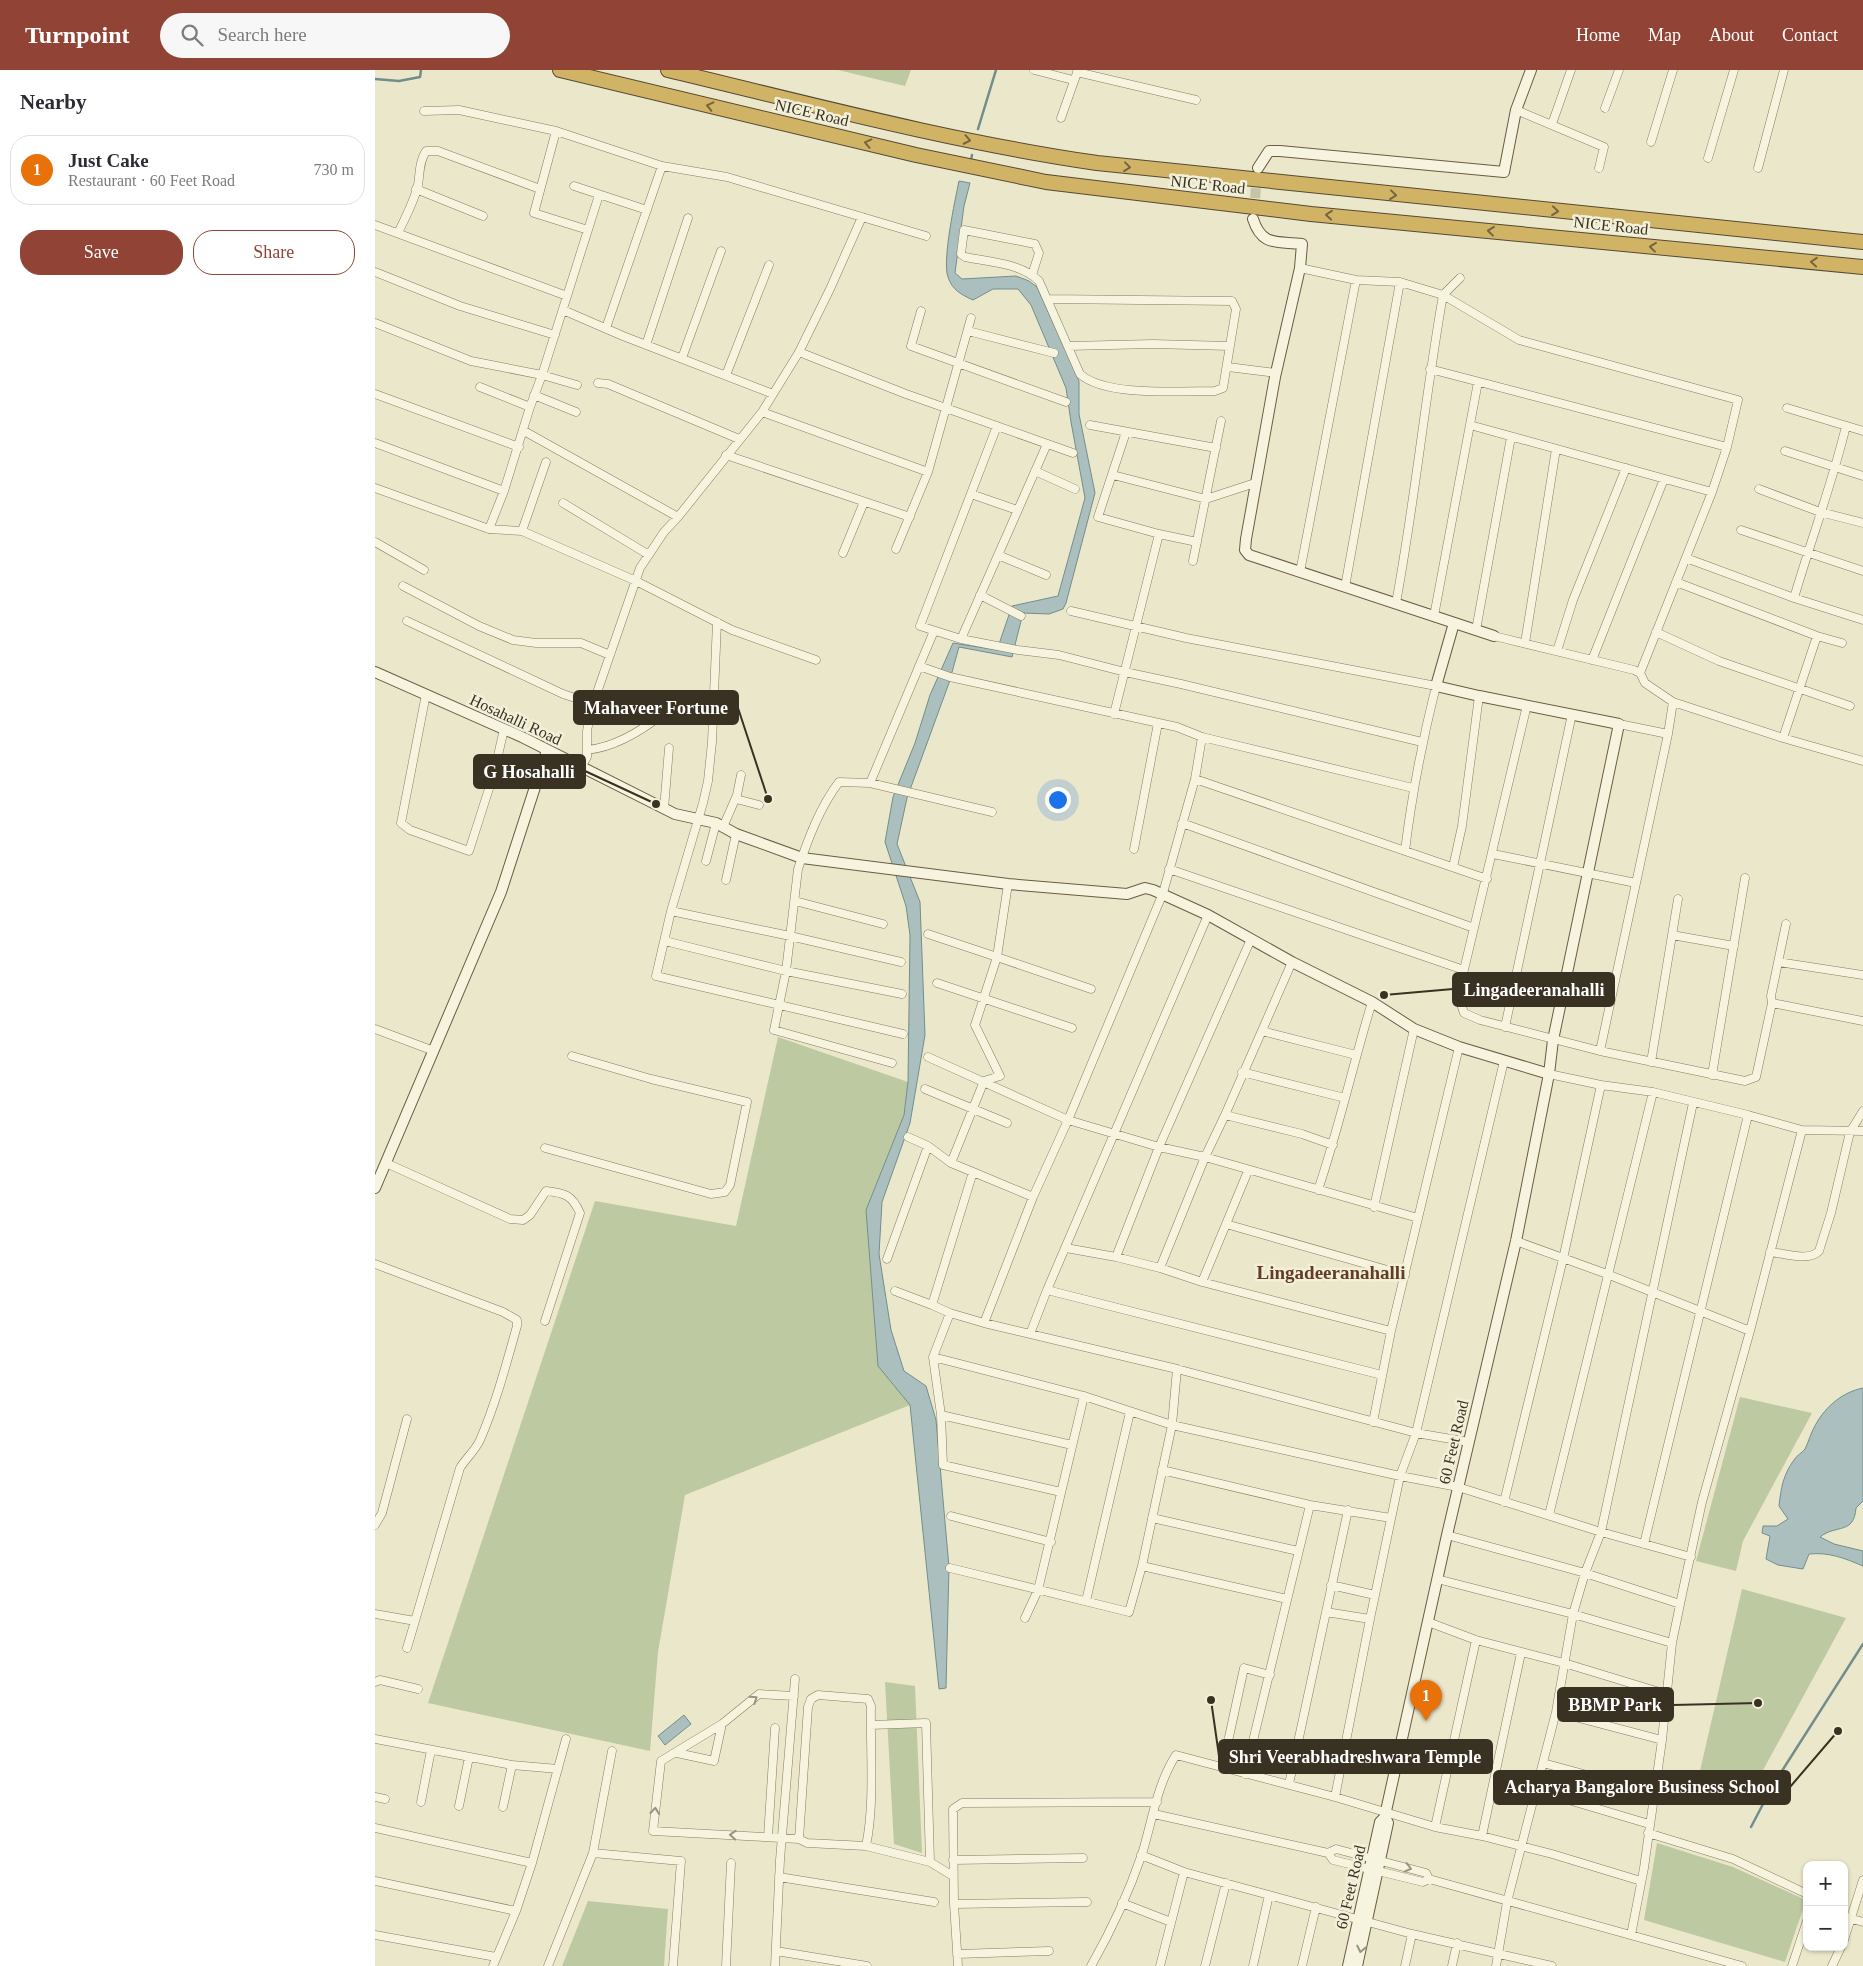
<!DOCTYPE html>
<html lang="en">
<head>
<meta charset="utf-8">
<style>
	:root { --surface:#fff; --page:#f7f7f7; --text:#2b2b33; --muted:#7c7c81; --line:#e1e1e2; --accent:#914436 }
	body { margin:0; font-family:"Times New Roman",serif; background:var(--page); color:var(--text) }
	.controls { position:absolute; right:15px; bottom:15px; display:grid; overflow:hidden; border-radius:10px; box-shadow:0 1px 4px #0004 }
	.controls button { width:45px; height:45px; display:grid; place-items:center; padding:0; border:0; border-bottom:1px solid var(--line); background:var(--surface); color:var(--text); font:25px sans-serif }
	.you { position:absolute; left:682px; top:729px; width:18px; height:18px; margin:-12px; border:4px solid #fff; border-radius:50%; background:#1a73e8; box-shadow:0 0 0 8px #1a73e833 }
	.badge { display:grid; place-items:center; width:32px; height:32px; border-radius:50%; background:var(--accent); color:#fff; font-size:16px; font-weight:700 }
	.pin { position:absolute; translate:-50% -41px; filter:drop-shadow(0 1px 2px #0008) }
	.pin::after { content:''; position:absolute; top:26px; width:18px; height:15px; background:inherit; clip-path:polygon(0 0,100% 0,50% 100%) }
	.list { margin:0; padding:0; list-style:none }
	h2 { display:flex; justify-content:space-between; align-items:center; height:65px; margin:0; padding:0 20px; font-size:21px }
	h2 small { font-size:16px; font-weight:400; color:var(--muted) }
	.list li { display:grid; grid-template-columns:32px 1fr auto; gap:15px; align-items:center; box-sizing:border-box; height:70px; margin:0 10px 10px; padding:0 10px; border:1px solid var(--line); border-radius:20px }
	.list b { display:block; font-size:19px; white-space:nowrap }
	.list p { margin:0; font-size:16px; white-space:nowrap; color:var(--muted) }
	.list em { font-size:16px; font-style:normal; color:var(--muted) }
	.actions { display:flex; gap:10px; padding:15px 20px }
	.actions a { flex:1; padding:11px 0; border:1px solid var(--accent); border-radius:20px; text-align:center; font-size:18px; color:var(--accent) }
	.actions .main { background:var(--accent); color:#fff }
	.icon { flex:none; width:28px; height:28px; fill:none; stroke:currentColor; stroke-width:2; stroke-linecap:round; stroke-linejoin:round }
	.map { position:relative; flex:none; width:1488px; height:1896px; overflow:hidden }
	header { display:flex; align-items:center; gap:30px; box-sizing:border-box; height:70px; padding:0 25px; background:var(--accent); color:#fff }
	header strong { font-size:24px }
	nav { display:flex; gap:28px; margin-inline-start:auto; font-size:18px }
	.search { width:350px; height:45px; background:var(--page); display:flex; align-items:center; gap:12px; box-sizing:border-box; padding:0 18px; border-radius:28px; color:var(--muted); font-size:19px }
	main { display:flex }
	aside { flex:1; background:var(--surface) }
	.map>svg:first-child { display:block }
</style>
</head>
<body>
<header>
<strong>Turnpoint</strong>
<div class="search"><svg class="icon" aria-label="search" viewBox="0 0 24 24"><circle cx="10" cy="10" r="6"/><path d="M15 15l6 6"/></svg>Search here</div>
<nav><a>Home</a><a>Map</a><a>About</a><a>Contact</a></nav>
</header>
<main>
<aside>
<h2>Nearby<small></small></h2>
<ul class="list">
<li><span class="badge" style="background:#e8710a">1</span><div><b>Just Cake</b><p>Restaurant · 60 Feet Road</p></div><em>730 m</em></li>
</ul>
<div class="actions"><a class="main">Save</a><a>Share</a></div>
</aside>
<div class="map">
<svg width="1488" height="1896" viewBox="0 0 1488 1896">
	<rect width="100%" height="100%" fill="#ebe7cb"/>
	<path fill="#bdc9a0" d="M 463,0 L 536,0 L 530,16 Z
		M 403,967 L 533,1012 L 529,1045 L 491,1140 L 503,1296 L 535,1335 L 310,1425 L 283,1582 L 275,1681 L 53,1633 L 220,1131 L 361,1156 Z
		M 1365,1327 L 1437,1343 L 1368,1471 L 1361,1501 L 1321,1491 Z
		M 1367,1519 L 1471,1548 L 1369,1735 L 1321,1718 Z
		M 510,1612 L 540,1616 L 547,1783 L 519,1774 Z
		M 1282,1773 L 1358,1797 L 1431,1830 L 1410,1892 L 1269,1850 Z
		M 213,1831 L 293,1839 L 289,1896 L 187,1896 Z"/>
	<path fill="#abc0be" stroke="#728e8c" d="M 584,111 L 595,113 L 589,136 L 580,203 L 587,209 L 641,206 L 654,211 L 662,217 L 704,311 L 704,344 L 720,423 L 691,533 L 688,539 L 674,544 L 648,543 L 637,587 L 584,577 L 574,613 L 532,728 L 522,774 L 545,832 L 550,965 L 535,1053 L 507,1132 L 504,1184 L 516,1260 L 529,1301 L 551,1316 L 561,1350 L 574,1497 L 571,1618 L 564,1619 L 535,1335 L 503,1296 L 491,1140 L 529,1045 L 533,1012 L 535,865 L 531,836 L 510,772 L 518,727 L 540,673 L 555,625 L 578,573 L 622,580 L 637,536 L 683,526 L 710,428 L 696,352 L 691,318 L 656,235 L 643,219 L 618,219 L 598,230 C 587,225 577,220 573,207 C 567,191 580,130 584,111 Z
		M 1488,1318 L 1488,1431 L 1481,1438 C 1479,1465 1461,1454 1445,1467 L 1459,1474 L 1488,1481 L 1488,1496 C 1469,1488 1454,1482 1434,1484 L 1428,1499 L 1403,1495 L 1391,1489 L 1395,1466 L 1387,1463 L 1388,1456 L 1402,1456 L 1413,1449 L 1404,1436 C 1406,1418 1408,1405 1419,1390 C 1422,1385 1427,1383 1430,1379 C 1434,1371 1436,1362 1441,1354 C 1451,1336 1468,1322 1488,1318 Z
		M 309,1645 L 316,1654 L 290,1675 L 283,1666 Z"/>
	<g fill="none" stroke-linecap="round" stroke-linejoin="round">
		<path stroke="#728e8c" stroke-width="2.5" d="M 0,9 L 24,11 L 45,7 L 46,0
			M 603,59 L 621,0
			M 596,90 L 597,85
			M 1376,1757 L 1398,1715 L 1488,1574"/>
		<path stroke="#c7c3a9" stroke-width="10" stroke-dasharray="10 5" stroke-linecap="butt" d="M 879,143 L 882,103"/>
		<g stroke="#877b61" stroke-width="9">
			<path id="street" d="M 659,0 L 698,10
				M 702,2 L 821,30
				M 1230,38 L 1244,0
				M 1141,40 L 1229,77 L 1224,98
				M 49,41 L 84,40 L 181,61 L 287,96 L 352,107 L 551,166
				M 686,48 L 703,0
				M 1177,54 L 1196,0
				M 181,61 L 159,143 L 213,160
				M 1276,72 L 1298,0
				M 1333,88 L 1359,0
				M 1383,98 L 1409,0
				M 199,116 L 272,140
				M 41,119 L 108,146
				M 487,147 L 455,219 L 424,282 L 531,324 L 698,383
				M 0,155 L 192,226
				M 23,163 C 30,148 39,132 43,115 C 45,103 44,92 51,81 L 63,81 L 165,119
				M 925,198 L 981,210 L 1025,212 L 1068,225 L 1085,208
				M 0,202 L 85,236 L 180,265
				M 657,205 L 664,183 L 660,174 L 589,160 L 586,184 L 590,187 C 615,192 645,193 664,211 L 705,304 C 730,327 807,321 840,321 L 848,318 L 861,239 L 857,231 L 672,229
				M 188,240 L 248,266 L 398,324
				M 546,241 L 536,276 L 691,332
				M 0,253 L 96,291 L 167,305 L 202,315
				M 231,258 L 287,96
				M 593,261 L 679,283
				M 271,275 L 313,148
				M 693,276 L 778,274 L 855,276
				M 307,288 L 346,181
				M 853,297 L 901,303
				M 1055,299 L 1352,377
				M 351,305 L 394,195
				M 223,313 L 233,314 L 364,369
				M 105,317 L 155,337
				M 0,324 L 144,377
				M 159,325 L 201,342
				M 1412,338 L 1488,361
				M 387,342 L 553,402
				M 715,355 L 841,378
				M 1095,355 L 1337,422
				M 622,356 L 545,556 L 586,569 L 672,374
				M 149,361 L 303,447
				M 751,362 L 723,447 L 784,464 L 822,472
				M 0,373 L 129,421
				M 1410,381 L 1488,406
				M 351,385 L 535,447
				M 660,401 L 700,419
				M 738,405 L 831,429 L 880,413
				M 0,418 L 114,459 L 129,421 L 155,337 L 167,305 L 224,125
				M 1384,419 L 1445,442 L 1488,453
				M 596,424 L 642,440
				M 188,433 L 274,485
				M 114,459 L 147,461 L 261,511 L 357,560 L 441,590
				M 1366,460 L 1488,501
				M 147,461 L 171,392
				M 0,472 L 49,500
				M 521,479 L 553,402 L 596,248
				M 468,483 L 489,432
				M 623,485 L 671,505
				M 1311,488 L 1419,528 L 1488,550
				M 818,491 L 846,351
				M 925,502 L 981,210
				M 1301,512 L 1442,566 L 1467,573
				M 28,516 L 104,556 L 138,570 L 161,573 L 206,573 L 235,585
				M 970,517 L 1025,212
				M 605,525 L 646,546
				M 1419,528 C 1436,470 1457,414 1471,356
				M 1021,533 C 1040,431 1050,327 1068,225 L 1144,270 L 1363,330 L 1352,377 L 1337,422 L 1265,603 L 1259,600 L 1119,566
				M 696,541 L 811,568 L 1061,616 C 1047,672 1037,723 1030,781
				M 1059,546 L 1103,312
				M 32,551 L 188,624 L 218,634
				M 342,552 L 337,672 L 333,711 L 328,733 L 296,841 L 281,906 L 528,964
				M 1101,560 L 1136,367
				M 1281,562 L 1344,591 L 1475,636
				M 586,569 L 643,580 L 684,585 L 750,602 L 806,614 L 1047,672
				M 1150,573 L 1181,379
				M 1182,581 L 1198,530 L 1251,398
				M 1217,590 L 1289,409
				M 544,596 L 575,607 L 802,657 L 827,667 L 1038,718
				M 1265,603 L 1270,613 L 1298,632 L 1408,668 L 1488,691
				M 51,624 L 26,753 L 35,760 L 94,781 L 119,703 L 129,659
				M 1152,635 L 1083,925 L 1089,943 L 1105,950 L 1225,981 L 1370,1011 L 1381,1007 L 1397,933 L 1396,926 L 1411,854
				M 739,644 L 784,464
				M 1293,664 L 1298,632
				M 1408,668 L 1442,566
				M 212,680 C 241,677 268,660 290,642
				M 202,696 L 209,692 L 212,687 L 212,661 L 216,640 L 265,498 L 289,462 L 303,447 L 387,342 L 424,282
				M 820,709 L 1112,809
				M 495,713 L 559,561
				M 361,729 L 384,735
				M 289,739 L 294,678
				M 807,753 L 1099,858
				M 348,757 L 362,725 L 366,705
				M 759,779 L 783,653
				M 1118,784 L 1261,813
				M 331,791 L 341,753
				M 1078,797 L 1087,756 L 1104,626
				M 794,799 L 1089,900
				M 351,810 L 361,764
				M 633,814 L 622,887 L 716,919
				M 420,831 L 508,854
				M 296,841 L 415,866 L 526,892
				M 553,864 L 622,887 L 600,955 L 625,1006 L 609,1011 L 576,1093
				M 1297,865 L 1359,876
				M 290,871 L 411,901 L 527,924
				M 1403,892 L 1488,905
				M 562,913 L 697,958
				M 1397,933 L 1488,951
				M 1130,957 L 1197,644
				M 0,959 L 59,981
				M 887,961 L 981,985
				M 1225,981 L 1293,664 L 1244,654
				M 553,987 L 693,1050 L 784,1077 L 830,1087 L 1043,1148
				M 1276,992 L 1303,829
				M 517,993 L 399,960 L 411,901 L 423,799 C 433,769 445,737 464,712 L 495,713 L 617,742
				M 867,1002 L 970,1028
				M 1174,1004 L 1226,1015 L 1278,1022 L 1373,1045 L 1427,1060 L 1488,1061
				M 1337,1005 L 1370,808
				M 550,1019 L 632,1053
				M 850,1045 L 927,1064 L 958,1075
				M 533,1067 L 553,1076 L 576,1093 L 598,1102
				M 170,1078 L 336,1124 L 350,1122 L 355,1115 L 372,1032 L 276,1009 L 197,986
				M 11,1093 L 135,1149 L 148,1150 L 155,1145 L 171,1121 C 190,1123 197,1125 205,1143 L 170,1251
				M 943,1120 C 964,1058 978,994 997,932
				M 999,1137 L 1039,959
				M 851,1154 L 1030,1205
				M 1141,1171 L 1232,1204 L 1375,1261
				M 691,1178 L 741,1187 L 785,1198 L 827,1212 L 1016,1261
				M 1395,1182 C 1408,1183 1434,1192 1444,1181 L 1456,1143 L 1475,1062 L 1488,1041
				M 741,1187 L 784,1077 L 876,869
				M 512,1189 L 553,1076
				M 0,1194 L 128,1242 L 142,1250 L 142,1256 C 131,1295 121,1333 105,1370 C 100,1381 91,1388 85,1398 L 40,1551 L 0,1544
				M 785,1198 L 830,1087 L 850,1045 L 917,892
				M 827,1212 L 873,1101
				M 672,1220 L 1007,1305
				M 520,1221 L 557,1235
				M 575,1243 L 558,1287 L 566,1345 L 568,1395 L 686,1422
				M 609,1253 L 658,1127 L 693,1050 L 788,823 L 820,709 L 827,667
				M 655,1264 L 672,1220 L 833,845
				M 558,1287 L 709,1326 L 797,1355 L 1025,1406 L 1083,1417 L 1226,1462 L 1316,1487
				M 802,1299 L 1041,1363 L 1094,1372
				M 566,1345 L 697,1375
				M 998,1352 L 1016,1261 L 1084,977
				M 787,1400 L 935,1435 L 1016,1448
				M 1129,1432 L 1188,1189 L 1226,1015
				M 1174,1445 L 1278,1022
				M 576,1446 L 676,1472
				M 777,1448 L 923,1481
				M 0,1455 L 7,1443 L 32,1349
				M 1072,1465 L 1210,1503 L 1305,1534
				M 1269,1474 L 1373,1045
				M 767,1496 L 912,1529
				M 575,1498 L 754,1542 L 767,1496 L 797,1355 L 802,1299 L 609,1253 L 575,1243 L 557,1235 L 598,1102 L 658,1127
				M 1062,1509 L 1198,1544 L 1297,1573
				M 956,1515 L 1000,1525
				M 711,1531 L 755,1342
				M 951,1542 L 995,1549
				M 650,1548 L 663,1520 L 709,1326
				M 1053,1552 L 1101,1570 L 1189,1593 L 1291,1624
				M 32,1578 L 40,1551
				M 0,1612 L 5,1610 L 43,1619
				M 419,1626 L 384,1624 L 347,1654 L 286,1691 L 278,1761 L 424,1769 L 433,1637 L 436,1629 L 443,1625 L 493,1629 L 496,1636 C 495,1681 500,1733 491,1776 L 432,1773 L 424,1769
				M 1181,1642 L 1287,1670
				M 496,1655 L 551,1653 L 555,1792 L 578,1806
				M 854,1667 L 869,1598 L 895,1605
				M 0,1669 L 137,1695 L 183,1699
				M 302,1683 L 339,1691 L 347,1654
				M 1168,1693 L 1278,1723
				M 870,1704 L 935,1435
				M 914,1714 L 973,1440
				M 1160,1720 L 1274,1754
				M 0,1727 L 10,1729
				M 960,1727 L 995,1549 L 1025,1406 L 1041,1363 L 1129,991
				M 46,1732 L 56,1680
				M 84,1736 L 94,1687
				M 128,1737 L 137,1695
				M 779,1744 L 953,1783 L 958,1790 L 1048,1812 L 1054,1809 L 1051,1803 L 961,1779 L 953,1783
				M 1060,1757 L 1101,1570
				M 0,1758 L 157,1793
				M 1273,1763 L 1358,1789 L 1432,1824
				M 1107,1766 L 1146,1583
				M 393,1767 L 400,1658
				M 491,1776 L 555,1792
				M 218,1783 L 306,1791 L 298,1896
				M 766,1785 L 809,1802 L 894,1825 L 1037,1864 L 1177,1896
				M 578,1790 L 708,1788
				M 404,1807 L 559,1832
				M 1054,1809 L 1367,1896
				M 0,1811 L 141,1841
				M 747,1833 L 796,1852
				M 579,1834 L 712,1832
				M 1477,1849 L 1488,1852
				M 0,1865 L 121,1887
				M 1256,1865 L 1269,1798 L 1287,1670 L 1297,1573 L 1308,1520 L 1327,1432 L 1375,1261 L 1427,1060
				M 1469,1870 L 1488,1810
				M 401,1881 L 492,1896
				M 582,1884 L 674,1881
				M 118,1896 L 141,1841 L 157,1793 L 191,1669
				M 173,1896 L 218,1783 L 237,1681
				M 351,1896 L 356,1793
				M 400,1896 L 405,1790 L 420,1609
				M 583,1896 L 579,1834 L 578,1739 L 587,1733 L 782,1732
				M 716,1896 C 736,1861 754,1822 767,1784 C 777,1752 782,1714 801,1685 L 960,1727 L 1060,1757 L 1107,1766 L 1177,1784 L 1266,1811
				M 785,1896 L 809,1802
				M 830,1896 L 851,1813
				M 878,1896 L 894,1825
				M 927,1896 L 941,1837
				M 1030,1896 L 1037,1864
				M 1077,1896 L 1082,1873
				M 1121,1896 L 1132,1832 L 1181,1642 L 1198,1544 L 1210,1503 L 1226,1462 L 1318,1033
				M 1417,1896 L 1432,1851
				M 1457,1896 L 1466,1877"/>
		</g>
		<g stroke="#695c43" stroke-width="12">
			<path id="secondary" d="M 883,98 L 894,81 L 905,81 L 1129,102 L 1141,40 L 1156,0
				M 878,149 C 887,177 902,171 927,174 L 925,198 L 900,307 L 871,469 L 870,480 L 874,485 L 1119,566
				M 0,602 L 147,667 L 300,744 L 341,753 L 361,764 L 427,788 L 633,814 L 752,824 L 770,818 L 778,820 L 833,845 L 917,892 L 997,932 L 1039,959 L 1084,977 L 1174,1004
				M 0,1118 L 126,822 L 172,680
				M 973,1896 L 1005,1752 L 1010,1747 L 1011,1741 L 1072,1465 L 1141,1171 L 1174,1004 L 1178,970 L 1244,654 L 1104,626 L 1061,616 L 1079,553
				M 982,1896 L 1013,1753 L 1010,1747"/>
		</g>
		<g stroke="#554934" stroke-width="16">
			<path id="highway" d="M 185,0 L 541,85 L 671,112 L 936,144 L 1488,197
				M 293,0 C 435,34 577,72 722,93 L 1488,172"/>
		</g>
		<use href="#street" stroke="#f6f3de" stroke-width="8"/>
		<use href="#secondary" stroke="#f6f3de" stroke-width="10"/>
		<use href="#highway" stroke="#d1b365" stroke-width="14"/>
	</g>
	<defs><path id="oneway-chevron" d="M-2-3.5L2.5 0L-2 3.5" fill="none" stroke-width="1.6" stroke-linecap="round" stroke-linejoin="round" transform="scale(1.25)"/></defs>
	<g stroke="#76653d">
		<use href="#oneway-chevron" transform="translate(335 36) rotate(-167)"/>
		<use href="#oneway-chevron" transform="translate(592 70) rotate(12)"/>
		<use href="#oneway-chevron" transform="translate(493 73) rotate(-167)"/>
		<use href="#oneway-chevron" transform="translate(752 97) rotate(7)"/>
		<use href="#oneway-chevron" transform="translate(1018 125) rotate(6)"/>
		<use href="#oneway-chevron" transform="translate(1180 141) rotate(6)"/>
		<use href="#oneway-chevron" transform="translate(954 145) rotate(-175)"/>
		<use href="#oneway-chevron" transform="translate(1116 161) rotate(-174)"/>
		<use href="#oneway-chevron" transform="translate(1278 177) rotate(-174)"/>
		<use href="#oneway-chevron" transform="translate(1439 192) rotate(-175)"/>
	</g>
	<g stroke="#989280">
		<use href="#oneway-chevron" transform="translate(379 1629) rotate(-34)"/>
		<use href="#oneway-chevron" transform="translate(280 1741) rotate(-84)"/>
		<use href="#oneway-chevron" transform="translate(358 1765) rotate(-177)"/>
		<use href="#oneway-chevron" transform="translate(1033 1798) rotate(14)"/>
		<use href="#oneway-chevron" transform="translate(986 1879) rotate(102)"/>
	</g>
	<g text-anchor="middle" stroke-width="5" stroke-linejoin="round" paint-order="stroke">
		<g font-size="16" fill="#393122" stroke="#f3f0da">
			<text transform="translate(437 42) rotate(13)" y="6">NICE Road</text>
			<text transform="translate(833 114) rotate(6)" y="6">NICE Road</text>
			<text transform="translate(1236 155) rotate(6)" y="6">NICE Road</text>
			<text transform="translate(141 649) rotate(25)" y="6">Hosahalli Road</text>
			<text transform="translate(1078 1372) rotate(-77)" y="6">60 Feet Road</text>
			<text transform="translate(975 1817) rotate(-77)" y="6">60 Feet Road</text>
		</g>
		<g font-size="19" font-weight="bold" fill="#623c26" stroke="#f3f0da">
			<text x="956" y="1209">Lingadeeranahalli</text>
		</g>
	</g>
	<path fill="none" stroke="#393122" stroke-width="2" d="M393 729L363 638M281 734L210 701M1009 925L1078 919M1383 1633L1298 1635M836 1630L844 1686M1463 1661L1415 1717"/>
	<g fill="#393122" stroke="#f3f0da" stroke-width="2">
		<circle cx="393" cy="729" r="5"/>
		<circle cx="281" cy="734" r="5"/>
		<circle cx="1009" cy="925" r="5"/>
		<circle cx="1383" cy="1633" r="5"/>
		<circle cx="836" cy="1630" r="5"/>
		<circle cx="1463" cy="1661" r="5"/>
	</g>
	<g fill="#393122" stroke="#393122" stroke-width="2">
		<rect x="199" y="621" width="164" height="33" rx="5"/>
		<rect x="99" y="685" width="111" height="33" rx="5"/>
		<rect x="1078" y="903" width="161" height="33" rx="5"/>
		<rect x="1183" y="1618" width="115" height="33" rx="5"/>
		<rect x="844" y="1670" width="273" height="33" rx="5"/>
		<rect x="1119" y="1701" width="296" height="33" rx="5"/>
	</g>
	<g font-size="18" text-anchor="middle" font-weight="bold" fill="#fff">
		<text x="281" y="644">Mahaveer Fortune</text>
		<text x="154" y="708">G Hosahalli</text>
		<text x="1159" y="926">Lingadeeranahalli</text>
		<text x="1240" y="1641">BBMP Park</text>
		<text x="980" y="1693">Shri Veerabhadreshwara Temple</text>
		<text x="1267" y="1723">Acharya Bangalore Business School</text>
	</g>
</svg>
<div class="controls">
<button>+</button>
<button>−</button>
</div>
<div class="you"></div>
<div class="pin badge" style="left:1051px;top:1651px;background:#e8710a">1</div>
</div>
</main>
</body>
</html>
